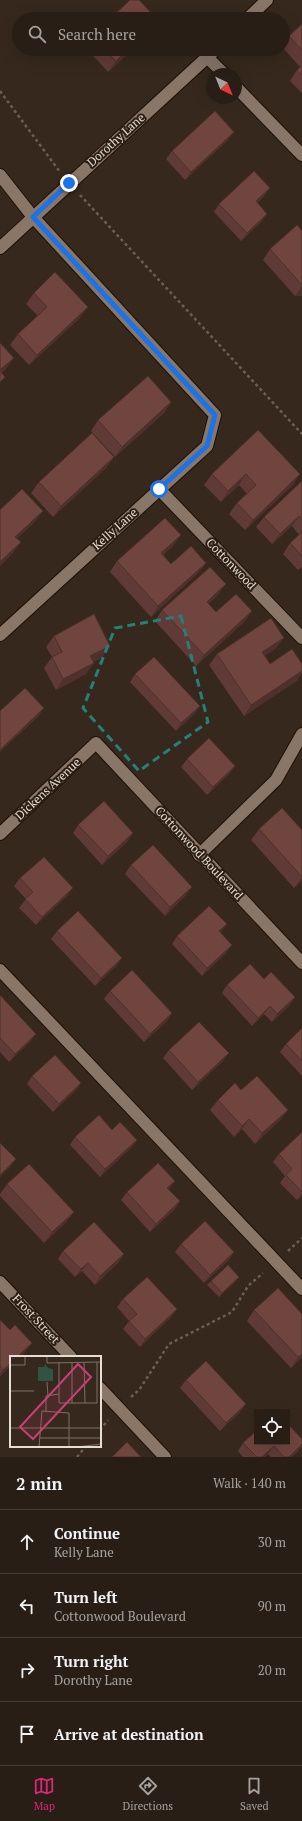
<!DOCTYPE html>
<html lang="en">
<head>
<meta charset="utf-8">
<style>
	:root { --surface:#281e15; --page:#30271e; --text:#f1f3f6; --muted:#a5a2a0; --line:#443c34; --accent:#db2777 }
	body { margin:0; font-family:"PT Serif",serif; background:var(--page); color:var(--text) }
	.controls { position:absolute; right:12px; bottom:12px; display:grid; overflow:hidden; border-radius:0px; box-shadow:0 4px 16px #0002 }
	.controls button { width:36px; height:36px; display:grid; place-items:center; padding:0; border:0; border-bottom:1px solid var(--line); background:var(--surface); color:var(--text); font:20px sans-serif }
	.compass { position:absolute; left:206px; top:68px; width:36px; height:36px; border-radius:50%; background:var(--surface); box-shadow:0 4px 16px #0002; rotate:137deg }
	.stop { position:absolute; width:12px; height:12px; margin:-9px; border:3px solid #1a73e8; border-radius:50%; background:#fff }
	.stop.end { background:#1a73e8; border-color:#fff; box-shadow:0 1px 4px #0008 }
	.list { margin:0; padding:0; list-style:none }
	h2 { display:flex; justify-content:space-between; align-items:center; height:52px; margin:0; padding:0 16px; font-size:17px }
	h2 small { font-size:13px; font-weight:400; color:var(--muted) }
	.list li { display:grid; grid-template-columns:26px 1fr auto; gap:12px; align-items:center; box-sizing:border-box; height:64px; padding:0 16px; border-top:1px solid var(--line) }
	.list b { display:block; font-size:15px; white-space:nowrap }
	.list p { margin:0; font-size:13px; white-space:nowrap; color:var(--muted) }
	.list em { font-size:13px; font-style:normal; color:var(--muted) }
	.icon { flex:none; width:22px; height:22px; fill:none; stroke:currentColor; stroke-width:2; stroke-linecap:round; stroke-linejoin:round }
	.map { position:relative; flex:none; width:302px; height:1457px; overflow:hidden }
	.search { position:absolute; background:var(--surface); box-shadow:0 4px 16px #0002; left:12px; right:12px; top:12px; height:44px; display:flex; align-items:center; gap:10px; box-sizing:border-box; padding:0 14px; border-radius:22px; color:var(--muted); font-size:15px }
	.sheet { height:308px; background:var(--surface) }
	nav { display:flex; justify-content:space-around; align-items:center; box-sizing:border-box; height:56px; border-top:1px solid var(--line); background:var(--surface); font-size:11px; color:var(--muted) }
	nav a { display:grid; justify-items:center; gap:2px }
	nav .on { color:var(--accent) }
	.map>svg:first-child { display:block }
</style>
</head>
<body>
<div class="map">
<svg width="302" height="1457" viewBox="0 0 302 1457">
	<rect width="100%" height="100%" fill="#36281c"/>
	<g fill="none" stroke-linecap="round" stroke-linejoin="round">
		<g stroke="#1d1006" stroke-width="14">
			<path id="minor" d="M 247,19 L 267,0
				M 207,57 L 224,74
				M 236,87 L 302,155
				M 0,175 L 33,217 L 215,415 L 207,446 L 0,635
				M 0,248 L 216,49
				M 159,489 L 302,638
				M 0,834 L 96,743 L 302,963
				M 199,855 L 276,780 L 302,734
				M 0,970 L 302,1289
				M 0,1282 L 71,1357
				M 100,1388 L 165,1457"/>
		</g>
		<path stroke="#6b5f54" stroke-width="2.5" stroke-dasharray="3 3" stroke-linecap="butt" d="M 0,91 L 60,172
			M 80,195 L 302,434
			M 288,1251 L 302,1238
			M 131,1397 L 139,1390 L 169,1344 L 232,1312 L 248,1286 L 263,1273
			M 100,1430 L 108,1420
			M 77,1457 L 86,1446"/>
		<use href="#minor" stroke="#887669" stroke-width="12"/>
	</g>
	<path fill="#603a36" d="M 302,24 L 302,93 L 290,81 L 297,70 L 300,67 L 283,48 L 283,45 L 289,36 Z
		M 87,49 L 133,49 L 108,72 Z
		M 228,140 L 185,180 L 166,159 L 172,151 Z
		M 264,196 L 257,203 L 267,214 L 261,222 L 241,241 L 214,212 L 219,204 Z
		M 302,231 L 302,296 L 295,296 L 263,260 L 270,249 Z
		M 34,293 L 80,318 L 29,365 L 10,345 L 18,334 L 38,316 L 26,304 Z
		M 171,402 L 164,413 L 115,457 L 91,431 L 98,420 Z
		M 258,430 L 293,485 L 245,530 L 229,514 L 237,503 L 247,494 L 239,485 L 221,502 L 204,485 L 212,474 Z
		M 114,457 L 106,468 L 53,517 L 31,493 L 39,482 Z
		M 302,481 L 302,567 L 298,570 L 283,554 L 290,543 L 299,535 L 292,526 L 272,544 L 256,527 L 264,517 Z
		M 173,546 L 163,555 L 171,564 L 206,563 L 198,573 L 151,617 L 110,572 L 117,561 Z
		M 218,595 L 208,604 L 216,612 L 252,611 L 244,622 L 196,666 L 155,621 L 162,610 Z
		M 54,636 L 103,657 L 93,662 L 86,674 L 56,690 L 44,668 L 52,657 L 46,647 Z
		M 276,648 L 265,656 L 270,664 L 298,680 L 244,716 L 209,665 L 217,654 Z
		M 135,674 L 200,706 L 194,714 L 176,731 L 130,682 Z
		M 187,759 L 235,766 L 229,774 L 207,795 L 181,767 Z
		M 78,825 L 128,841 L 102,865 L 73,833 Z
		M 259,829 L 302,830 L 302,881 L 294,888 L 251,840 Z
		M 131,865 L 186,895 L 165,916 L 125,874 Z
		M 20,878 L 67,896 L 36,925 L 19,908 L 26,899 L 14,886 Z
		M 57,931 L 122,958 L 116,966 L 95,986 L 51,939 Z
		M 220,933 L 226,953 L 202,976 L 172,944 L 177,936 Z
		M 264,979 L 295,997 L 289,1006 L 272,1022 L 264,1014 L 252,1026 L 222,993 L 227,985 Z
		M 110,991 L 172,1013 L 166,1022 L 144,1042 L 104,999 Z
		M 0,995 L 30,1042 L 9,1062 L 0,1052 Z
		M 302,1028 L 302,1076 L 280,1052 L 286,1044 Z
		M 169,1050 L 223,1061 L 192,1090 L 163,1058 Z
		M 32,1076 L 81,1083 L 75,1091 L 53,1112 L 27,1084 Z
		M 241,1090 L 288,1110 L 280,1120 L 255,1144 L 242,1129 L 234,1137 L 210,1110 L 218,1100 Z
		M 112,1130 L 137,1140 L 131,1148 L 100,1177 L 70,1145 L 75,1137 Z
		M 302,1132 L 302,1195 L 297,1200 L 280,1183 L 285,1176 L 273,1162 L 279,1154 Z
		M 7,1184 L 74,1212 L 66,1222 L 44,1243 L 0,1196 L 0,1194 Z
		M 168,1189 L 180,1201 L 174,1210 L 150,1232 L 121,1200 L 127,1192 Z
		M 181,1244 L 234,1252 L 229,1260 L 204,1283 L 175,1252 Z
		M 63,1251 L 119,1262 L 95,1285 L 82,1271 L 75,1277 L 58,1259 Z
		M 211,1281 L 236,1281 L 219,1297 L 207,1285 Z
		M 123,1299 L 177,1309 L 171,1317 L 140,1347 L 123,1329 L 129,1321 L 117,1307 Z
		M 254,1310 L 302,1357 L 291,1368 L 247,1321 Z
		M 0,1320 L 26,1351 L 0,1376 Z
		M 186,1380 L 246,1404 L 240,1412 L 220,1431 L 180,1388 Z
		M 302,1439 L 302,1446 L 299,1450 L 292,1457 L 271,1457 L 268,1454 L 265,1457 L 243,1457 L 238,1451 L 243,1443 Z"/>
	<path fill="#4e302c" d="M 129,49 L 133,49 L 108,72 L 116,61 Z
		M 234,132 L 228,140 L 185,180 L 191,172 Z
		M 270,188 L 264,196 L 250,210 L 256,201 Z
		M 267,214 L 261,222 L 241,241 L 247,233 Z
		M 302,286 L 302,296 L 295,296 Z
		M 88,307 L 80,318 L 29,365 L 37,355 Z
		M 14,358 L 6,369 L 0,374 L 0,370 Z
		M 171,402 L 164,413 L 115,457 L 122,447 Z
		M 114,457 L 106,468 L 53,517 L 61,506 Z
		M 246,474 L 239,485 L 221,502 L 228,491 Z
		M 300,474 L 293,485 L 245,530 L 253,520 Z
		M 43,511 L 35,522 L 8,547 L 15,537 Z
		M 299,516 L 292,526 L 272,544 L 280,534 Z
		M 181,535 L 173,546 L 153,564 L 161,553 Z
		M 21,542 L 13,553 L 0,566 L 0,562 Z
		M 206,563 L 198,573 L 151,617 L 158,606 Z
		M 226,584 L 218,595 L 199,613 L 207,602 Z
		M 252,611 L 244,622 L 196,666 L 204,655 Z
		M 284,638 L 276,648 L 255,663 L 262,652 Z
		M 110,646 L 103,657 L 83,667 L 90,656 Z
		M 94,663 L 86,674 L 56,690 L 63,679 Z
		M 302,671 L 302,673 L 298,680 L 244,716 L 251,705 Z
		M 200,706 L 194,714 L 176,731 L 181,723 Z
		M 44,708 L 39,716 L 0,752 L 0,750 Z
		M 235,766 L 229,774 L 207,795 L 213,787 Z
		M 133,833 L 128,841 L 102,865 L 108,856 Z
		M 302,877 L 302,881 L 294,888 Z
		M 192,887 L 186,895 L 165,916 L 170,907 Z
		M 73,888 L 67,896 L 36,925 L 42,917 Z
		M 227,924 L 221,932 L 213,939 L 219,931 Z
		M 232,945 L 226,953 L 202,976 L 207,968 Z
		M 122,958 L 116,966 L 95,986 L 101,978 Z
		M 295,997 L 289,1006 L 272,1022 L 277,1014 Z
		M 270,1006 L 264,1014 L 252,1026 L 258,1018 Z
		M 172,1013 L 166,1022 L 144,1042 L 150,1034 Z
		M 36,1034 L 30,1042 L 9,1062 L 15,1054 Z
		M 229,1053 L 223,1061 L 192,1090 L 198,1082 Z
		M 81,1083 L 75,1091 L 53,1112 L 59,1104 Z
		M 288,1110 L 280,1120 L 255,1144 L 262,1133 Z
		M 249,1119 L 242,1129 L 234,1137 L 242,1126 Z
		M 137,1140 L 131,1148 L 100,1177 L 105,1169 Z
		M 16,1159 L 10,1167 L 0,1177 L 0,1175 Z
		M 175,1181 L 169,1189 L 161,1196 L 167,1188 Z
		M 302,1193 L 302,1195 L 297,1200 Z
		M 180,1201 L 174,1210 L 150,1232 L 156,1224 Z
		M 74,1212 L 66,1222 L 44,1243 L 52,1232 Z
		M 234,1252 L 229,1260 L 204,1283 L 210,1275 Z
		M 124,1254 L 119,1262 L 95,1285 L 100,1276 Z
		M 88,1263 L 82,1271 L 75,1277 L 81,1269 Z
		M 239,1277 L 236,1281 L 219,1297 L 222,1293 Z
		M 177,1309 L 171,1317 L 140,1347 L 145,1339 Z
		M 32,1343 L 26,1351 L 20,1357 L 17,1357 Z
		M 302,1354 L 302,1357 L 291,1368 L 298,1357 Z
		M 11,1363 L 11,1365 L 0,1376 L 0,1374 L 3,1370 Z
		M 246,1404 L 240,1412 L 220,1431 L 226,1423 Z
		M 302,1444 L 302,1446 L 299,1450 L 292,1457 L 289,1457 Z
		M 274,1446 L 268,1454 L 265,1457 L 262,1457 Z"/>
	<path fill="#70443f" stroke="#4e302c" d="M 130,0 L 139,0 L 156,18 L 155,19 L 110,19 Z
		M 302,24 L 302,50 L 289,36 Z
		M 104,49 L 129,49 L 116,61 Z
		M 302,66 L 302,75 L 297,70 Z
		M 215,111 L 234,132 L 191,172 L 172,151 Z
		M 254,171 L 270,188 L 256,201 L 267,214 L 247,233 L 219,204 Z
		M 297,225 L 302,231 L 302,285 L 270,249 Z
		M 55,272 L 88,307 L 37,355 L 18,334 L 47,307 L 34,293 Z
		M 0,343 L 14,358 L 0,370 Z
		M 0,371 L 5,377 L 0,382 Z
		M 148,376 L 171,402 L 122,447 L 98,420 Z
		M 258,430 L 300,474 L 253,520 L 237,503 L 256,485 L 246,474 L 228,491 L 212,474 Z
		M 92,433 L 114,457 L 61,506 L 39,482 Z
		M 302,481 L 302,519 L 299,516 L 280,534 L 264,517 Z
		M 22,489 L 43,511 L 15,537 L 21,542 L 0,562 L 0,510 Z
		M 165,518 L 181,535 L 161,553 L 171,564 L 191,546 L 206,563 L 158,606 L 117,561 Z
		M 302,532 L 302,556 L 290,543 Z
		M 210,567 L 226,584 L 207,602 L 216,612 L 236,594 L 252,611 L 204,655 L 162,610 Z
		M 94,614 L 110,646 L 90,656 L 94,663 L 63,679 L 52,657 L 62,652 L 54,636 Z
		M 271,618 L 284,638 L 262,652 L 270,664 L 292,649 L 302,664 L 302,671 L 251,705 L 217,654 Z
		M 154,657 L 200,706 L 181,723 L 135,674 Z
		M 25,688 L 44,708 L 0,750 L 0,711 Z
		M 209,738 L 235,766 L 213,787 L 187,759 Z
		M 104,801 L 133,833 L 108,856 L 78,825 Z
		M 282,808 L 302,830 L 302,877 L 259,829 Z
		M 153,845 L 192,887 L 170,907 L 131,865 Z
		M 44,857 L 73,888 L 42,917 L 25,899 L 33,892 L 20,878 Z
		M 209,906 L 227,924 L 219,931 L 232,945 L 207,968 L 177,936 Z
		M 78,911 L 122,958 L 101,978 L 57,931 Z
		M 250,964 L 264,979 L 271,972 L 295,997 L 277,1014 L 270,1006 L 258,1018 L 227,985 Z
		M 132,970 L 172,1013 L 150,1034 L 110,991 Z
		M 0,995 L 36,1034 L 15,1054 L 0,1038 Z
		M 199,1022 L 229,1053 L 198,1082 L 169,1050 Z
		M 302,1028 L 302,1061 L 286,1044 Z
		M 55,1055 L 81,1083 L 59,1104 L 32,1076 Z
		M 257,1076 L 288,1110 L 262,1133 L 249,1119 L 242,1126 L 218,1100 L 235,1083 L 241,1090 Z
		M 99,1115 L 112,1130 L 120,1122 L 137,1140 L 105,1169 L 75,1137 Z
		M 302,1132 L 302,1192 L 286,1175 L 292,1169 L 279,1154 Z
		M 0,1143 L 16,1159 L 0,1175 Z
		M 158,1163 L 175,1181 L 167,1188 L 180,1201 L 156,1224 L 127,1192 Z
		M 29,1164 L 74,1212 L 52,1232 L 7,1184 Z
		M 205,1221 L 234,1252 L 210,1275 L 181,1244 Z
		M 94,1222 L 124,1254 L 100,1276 L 88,1263 L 81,1269 L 63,1251 Z
		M 228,1265 L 239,1277 L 222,1293 L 211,1281 Z
		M 147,1277 L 177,1309 L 145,1339 L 129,1321 L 137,1314 L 123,1299 Z
		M 278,1288 L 302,1314 L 302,1354 L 298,1357 L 254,1310 Z
		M 0,1320 L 10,1330 L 15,1325 L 32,1343 L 17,1357 L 11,1357 L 11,1363 L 3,1370 L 0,1366 Z
		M 206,1361 L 246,1404 L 226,1423 L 186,1380 Z
		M 287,1423 L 302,1439 L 302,1444 L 289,1457 L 284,1457 L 274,1446 L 262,1457 L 257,1457 L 243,1443 L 257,1430 L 257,1442 L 287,1442 Z
		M 127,1442 L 141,1457 L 112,1457 Z"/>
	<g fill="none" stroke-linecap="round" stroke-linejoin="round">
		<path stroke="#1a73e8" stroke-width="5" d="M 69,183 L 33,217 L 215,415 L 207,446 L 159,489"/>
	</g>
	<path fill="none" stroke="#248078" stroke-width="3" stroke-dasharray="8 5" stroke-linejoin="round" d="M 181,616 L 208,722 L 139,771 L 83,708 L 115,628 Z"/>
	<g text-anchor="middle" stroke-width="4" stroke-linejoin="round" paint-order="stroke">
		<g font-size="12" fill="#e6ddd5" stroke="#2c1e12">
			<text transform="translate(116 140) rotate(-42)" y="4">Dorothy Lane</text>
			<text transform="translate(115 529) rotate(-42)" y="4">Kelly Lane</text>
			<text transform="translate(231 564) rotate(46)" y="4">Cottonwood</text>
			<text transform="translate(48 789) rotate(-43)" y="4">Dickens Avenue</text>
			<text transform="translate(199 853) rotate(47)" y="4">Cottonwood Boulevard</text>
			<text transform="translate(36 1319) rotate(47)" y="4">Frost Street</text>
		</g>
	</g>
	<g transform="translate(10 1356)">
		<rect width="91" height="91" fill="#36281c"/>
		<path d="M 35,8 L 38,12 L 43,13 L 43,25 L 28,25 L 28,11 L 34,11 Z" fill="#315340"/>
		<path fill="none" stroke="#7c7066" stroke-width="1" d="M 37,0 L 37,7 L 91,6M 49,6 L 49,47 L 87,47 L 87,6M 62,6 L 62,47M 74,6 L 75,47M 0,9 L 15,9 L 15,0M 37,26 L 38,40M 0,35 L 24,35M 36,56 L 36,40 L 49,38M 0,72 L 91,72M 30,82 L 90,82M 29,91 L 32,55 L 59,57 L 59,91M 67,91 L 91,88"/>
		<path fill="#c93f73" fill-opacity="0.15" stroke="#c93f73" stroke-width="2" d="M 68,8 L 81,21 L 23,83 L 10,71 Z"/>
		<rect width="91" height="91" fill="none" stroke="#e6ddd5" stroke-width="2"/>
	</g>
</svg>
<div class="controls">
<button><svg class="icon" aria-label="locate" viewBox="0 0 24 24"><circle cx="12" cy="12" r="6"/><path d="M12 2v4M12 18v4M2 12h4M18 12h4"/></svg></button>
</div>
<svg class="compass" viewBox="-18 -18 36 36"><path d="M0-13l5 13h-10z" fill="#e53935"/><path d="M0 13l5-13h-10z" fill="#a5a2a0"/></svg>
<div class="stop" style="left:159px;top:489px"></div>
<div class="stop end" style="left:69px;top:183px"></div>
<div class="search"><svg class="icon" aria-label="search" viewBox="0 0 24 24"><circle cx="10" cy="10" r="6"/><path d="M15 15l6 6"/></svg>Search here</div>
</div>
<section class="sheet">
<h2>2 min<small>Walk · 140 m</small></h2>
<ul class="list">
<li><svg class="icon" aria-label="ahead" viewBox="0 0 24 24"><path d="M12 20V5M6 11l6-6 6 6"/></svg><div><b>Continue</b><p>Kelly Lane</p></div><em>30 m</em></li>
<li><svg class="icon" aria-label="left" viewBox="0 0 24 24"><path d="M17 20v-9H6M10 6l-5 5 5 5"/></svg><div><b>Turn left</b><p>Cottonwood Boulevard</p></div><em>90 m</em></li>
<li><svg class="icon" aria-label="right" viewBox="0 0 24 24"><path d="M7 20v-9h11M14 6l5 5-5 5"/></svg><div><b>Turn right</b><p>Dorothy Lane</p></div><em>20 m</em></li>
<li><svg class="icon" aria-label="arrive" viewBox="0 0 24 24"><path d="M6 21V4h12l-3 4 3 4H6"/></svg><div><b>Arrive at destination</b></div></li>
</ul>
</section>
<nav>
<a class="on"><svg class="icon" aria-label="map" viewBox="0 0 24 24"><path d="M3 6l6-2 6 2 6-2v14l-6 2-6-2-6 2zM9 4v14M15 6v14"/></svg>Map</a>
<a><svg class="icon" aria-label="directions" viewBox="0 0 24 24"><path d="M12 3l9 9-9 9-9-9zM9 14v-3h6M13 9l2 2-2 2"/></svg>Directions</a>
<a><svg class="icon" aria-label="saved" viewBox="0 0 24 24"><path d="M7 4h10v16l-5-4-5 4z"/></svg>Saved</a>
</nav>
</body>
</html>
